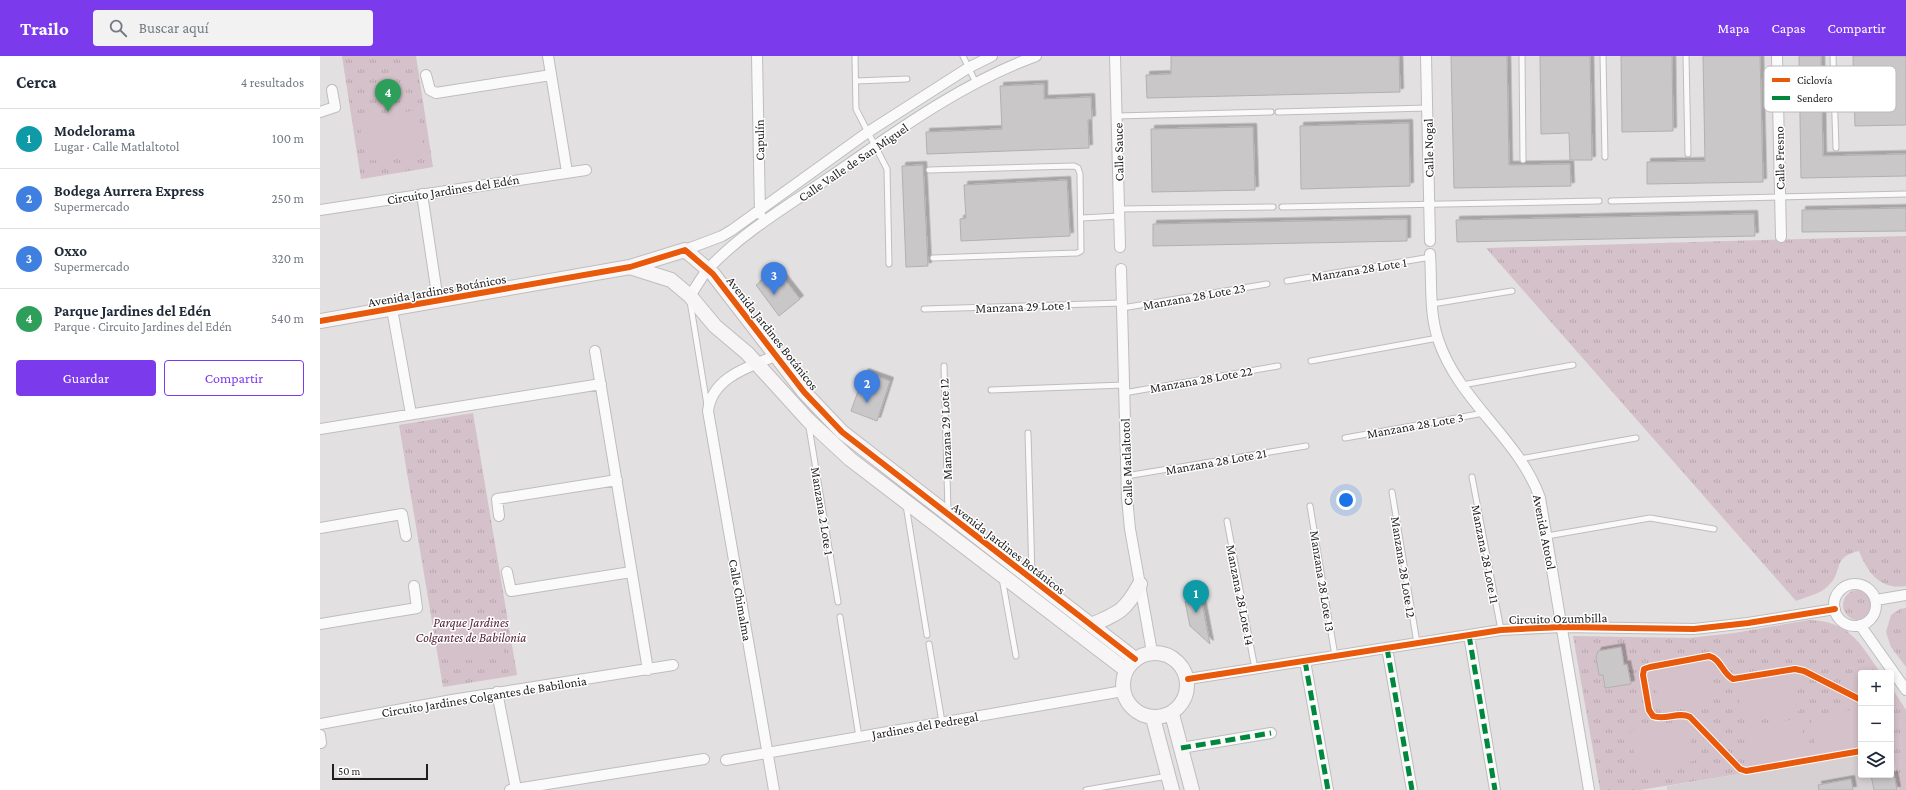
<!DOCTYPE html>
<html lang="es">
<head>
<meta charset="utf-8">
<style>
	:root { --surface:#fff; --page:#f2f2f3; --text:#1f2937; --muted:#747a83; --line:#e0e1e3; --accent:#7c3aed }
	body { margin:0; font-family:"Crimson Pro",serif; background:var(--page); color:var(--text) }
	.controls { position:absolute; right:12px; bottom:12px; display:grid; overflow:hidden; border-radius:4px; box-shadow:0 2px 6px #0003 }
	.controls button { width:36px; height:36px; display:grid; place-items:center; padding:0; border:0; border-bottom:1px solid var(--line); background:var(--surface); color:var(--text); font:20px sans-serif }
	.scale { position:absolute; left:12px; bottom:10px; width:96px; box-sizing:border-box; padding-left:4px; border:2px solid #201e1f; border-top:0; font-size:11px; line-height:14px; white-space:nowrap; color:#201e1f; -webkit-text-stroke:3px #fff; paint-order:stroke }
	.you { position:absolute; left:1026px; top:444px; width:14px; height:14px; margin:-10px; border:3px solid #fff; border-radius:50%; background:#1a73e8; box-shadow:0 0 0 6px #1a73e833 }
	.badge { display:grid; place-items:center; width:26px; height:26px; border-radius:50%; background:var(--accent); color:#fff; font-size:13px; font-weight:700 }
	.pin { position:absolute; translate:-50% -33px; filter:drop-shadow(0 1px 2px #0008) }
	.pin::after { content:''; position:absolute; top:21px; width:14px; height:12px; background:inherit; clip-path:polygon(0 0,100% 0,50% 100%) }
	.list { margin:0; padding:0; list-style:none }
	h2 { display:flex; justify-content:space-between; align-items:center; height:52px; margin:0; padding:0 16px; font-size:17px }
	h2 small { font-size:13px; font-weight:400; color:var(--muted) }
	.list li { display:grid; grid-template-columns:26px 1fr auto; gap:12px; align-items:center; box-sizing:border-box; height:60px; padding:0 16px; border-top:1px solid var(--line) }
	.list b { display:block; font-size:15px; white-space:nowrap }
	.list p { margin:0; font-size:13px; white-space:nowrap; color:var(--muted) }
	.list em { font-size:13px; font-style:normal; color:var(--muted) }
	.actions { display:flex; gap:8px; padding:12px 16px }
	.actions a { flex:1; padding:9px 0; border:1px solid var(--accent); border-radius:4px; text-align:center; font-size:14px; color:var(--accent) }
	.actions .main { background:var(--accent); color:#fff }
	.icon { flex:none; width:22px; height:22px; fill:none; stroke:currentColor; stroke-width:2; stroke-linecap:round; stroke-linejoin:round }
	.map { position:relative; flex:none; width:1586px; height:734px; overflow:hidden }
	header { display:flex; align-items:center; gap:24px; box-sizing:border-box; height:56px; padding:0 20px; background:var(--accent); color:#fff }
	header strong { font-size:19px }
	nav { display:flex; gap:22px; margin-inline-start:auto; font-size:14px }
	.search { width:280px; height:36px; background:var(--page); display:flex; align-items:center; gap:10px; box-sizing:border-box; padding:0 14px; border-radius:4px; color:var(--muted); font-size:15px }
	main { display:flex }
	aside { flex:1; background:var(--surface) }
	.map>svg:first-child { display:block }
</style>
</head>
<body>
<header>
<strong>Trailo</strong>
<div class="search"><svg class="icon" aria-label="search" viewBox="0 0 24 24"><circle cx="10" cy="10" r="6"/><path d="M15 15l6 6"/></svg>Buscar aquí</div>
<nav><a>Mapa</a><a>Capas</a><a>Compartir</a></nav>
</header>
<main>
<aside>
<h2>Cerca<small>4 resultados</small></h2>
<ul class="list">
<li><span class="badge" style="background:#0f9aa8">1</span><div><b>Modelorama</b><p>Lugar · Calle Matlaltotol</p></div><em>100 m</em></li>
<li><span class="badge" style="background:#3f7fe0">2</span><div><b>Bodega Aurrera Express</b><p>Supermercado</p></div><em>250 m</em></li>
<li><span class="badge" style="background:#3f7fe0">3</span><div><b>Oxxo</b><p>Supermercado</p></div><em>320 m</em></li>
<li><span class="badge" style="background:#2e9e5b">4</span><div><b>Parque Jardines del Edén</b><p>Parque · Circuito Jardines del Edén</p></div><em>540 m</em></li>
</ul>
<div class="actions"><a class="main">Guardar</a><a>Compartir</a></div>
</aside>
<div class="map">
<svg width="1586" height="734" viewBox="0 0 1586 734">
	<defs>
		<pattern id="grass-tufts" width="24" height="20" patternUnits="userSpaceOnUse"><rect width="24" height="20" fill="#d5c1c9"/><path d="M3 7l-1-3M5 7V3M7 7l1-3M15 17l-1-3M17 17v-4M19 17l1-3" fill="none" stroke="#b7a5ac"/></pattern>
		<filter id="shadow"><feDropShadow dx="3.5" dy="-3.5" stdDeviation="0" flood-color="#0004"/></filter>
	</defs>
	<rect width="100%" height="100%" fill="#e2e0e1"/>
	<path fill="#d7d0d3" d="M 1571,693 L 1572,693 L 1579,734 L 1347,734 L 1347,730 L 1541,698 L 1541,719 L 1571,719 Z"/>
	<path fill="url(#grass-tufts)" d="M 22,0 L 96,0 L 113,111 L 41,123 Z
		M 1586,180 L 1586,530 C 1560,534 1548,517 1539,495 C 1511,501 1524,516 1508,530 C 1500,538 1486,541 1476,545 L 1166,192 Z
		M 153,357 L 197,619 L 123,631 L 79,369 Z
		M1523 549a15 15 0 1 1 30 0a15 15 0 1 1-30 0Z
		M 1586,552 L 1586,611 L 1571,591 L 1566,576 L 1571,559 L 1580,553 Z
		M 1489,564 C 1530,565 1539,587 1561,617 L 1541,617 L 1541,698 L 1320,734 L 1280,734 L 1253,580 L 1369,582 L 1414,577 Z
		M 1571,631 L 1586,654 L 1586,734 L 1579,734 L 1572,693 L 1571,693 Z"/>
	<path fill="#d5c1c9" d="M 97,54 L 104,96 L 46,105 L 39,64 Z
		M 177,556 L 184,598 L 129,607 L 122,565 Z
		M 1389,603 L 1396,643 L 1340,654 L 1332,613 Z
		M 1473,616 L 1479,655 L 1422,664 L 1416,625 Z
		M 1541,652 L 1541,691 L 1497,699 L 1491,661 Z
		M 1480,662 L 1487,701 L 1431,711 L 1424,672 Z
		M 1367,664 L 1374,705 L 1317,715 L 1310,674 Z"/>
	<path fill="#c9c7c8" stroke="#b2b0b1" filter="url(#shadow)" d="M 851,0 L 1079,0 L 1080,36 L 827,42 L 826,19 L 851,18 Z
		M 1131,0 L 1187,0 L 1189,109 L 1250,108 L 1251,130 L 1134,132 Z
		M 1220,0 L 1270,0 L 1272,104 L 1250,104 L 1249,77 L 1221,78 Z
		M 1301,0 L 1352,0 L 1353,75 L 1302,76 Z
		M 1383,0 L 1440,0 L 1443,126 L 1327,128 L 1327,106 L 1385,105 Z
		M 1479,0 L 1501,0 L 1503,100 L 1586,98 L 1586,120 L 1481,122 Z
		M 1533,0 L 1586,0 L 1586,69 L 1535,70 Z
		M 724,28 L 724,43 L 771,41 L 772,63 L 768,64 L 769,92 L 607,98 L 606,76 L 682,73 L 680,30 Z
		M 1089,67 L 1090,130 L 981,133 L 980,70 Z
		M 933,71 L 935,134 L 832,136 L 831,73 Z
		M 603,109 L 608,210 L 586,211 L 582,110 Z
		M 747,124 L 750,180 L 641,185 L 640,163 L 646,162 L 644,129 Z
		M 1586,152 L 1586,175 L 1482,176 L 1482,154 Z
		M 1434,158 L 1435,180 L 1137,186 L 1136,164 Z
		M 1087,163 L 1087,185 L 833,190 L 833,168 Z
		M 459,216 L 480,243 L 459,260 L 436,229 L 452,217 Z
		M 545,316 L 570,325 L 557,365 L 531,355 Z
		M 881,541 L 890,588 L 870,570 L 865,545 Z
		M 1301,591 L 1304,609 L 1307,608 L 1311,628 L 1285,632 L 1283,619 L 1279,619 L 1276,601 L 1278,595 Z
		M 1551,719 L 1574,719 L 1577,734 L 1554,734 Z
		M 1531,723 L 1533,734 L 1499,734 L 1498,729 Z"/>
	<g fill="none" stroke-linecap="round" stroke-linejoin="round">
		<g stroke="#bfbdbe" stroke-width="7">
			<path id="lane" d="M 535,0 L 536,53 L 567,113 L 569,208
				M 643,0 L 656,27
				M 1202,0 L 1203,104
				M 1283,0 L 1285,101
				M 1366,0 L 1368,98
				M 1513,0 L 1516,92
				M 536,25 L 587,23
				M 958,56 L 1107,52
				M 797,60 L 951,56
				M 609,114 L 754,110 L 758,112 L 760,118 L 761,195 L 757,197 L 613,202
				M 1291,145 L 1586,138
				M 962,151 L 1279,145
				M 799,153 L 953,151
				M 762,162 L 799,160
				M 967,225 L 1111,201
				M 370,245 L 387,349
				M 1112,248 L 1192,235
				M 802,252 L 947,228
				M 604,253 L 802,247
				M 991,305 L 1118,282
				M 624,310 L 628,455
				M 1142,329 L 1253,309
				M 671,334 L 804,329
				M 804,337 L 958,310
				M 489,371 L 518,546
				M 708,377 L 712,520
				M 1025,382 L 1164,357
				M 1200,403 L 1316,382
				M 806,420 L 986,390
				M 1152,421 L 1181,574
				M 1072,436 L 1097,587
				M 586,449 L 607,579
				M 990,450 L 1015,600
				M 907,465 L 935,613
				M 1227,480 L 1330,462 L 1394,473
				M 682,522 L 696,600
				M 520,561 L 539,681
				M 609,588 L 622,666
				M 766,734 L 848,720"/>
		</g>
		<g stroke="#bfbdbe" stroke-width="12">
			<path id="street" d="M 228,0 L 247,116
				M 437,0 L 440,158
				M 795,0 L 800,191
				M 1106,0 L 1110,185
				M 1457,0 L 1461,181
				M 106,19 L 110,34 L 116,37 L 231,19
				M 0,56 L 15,51 L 12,34
				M 102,138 L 118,245
				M 0,154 L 266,114
				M 365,194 L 402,180 L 412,174 L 548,76 L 648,12 L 672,0
				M 1110,198 C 1112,227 1109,256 1118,283 C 1138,345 1199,382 1220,442 L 1269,734
				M 801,213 L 807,442 L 810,473 L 832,596
				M 370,240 C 376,231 382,220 389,212 C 423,176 469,149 510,121 C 575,76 642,27 716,0
				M 72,253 L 91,358
				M 275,295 L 328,614
				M 0,373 L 281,328
				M 179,460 L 177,443 L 297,424
				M 0,472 L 82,458 L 86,480
				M 187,516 L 191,535 L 311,516
				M1514 549a21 21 0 1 1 42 0a21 21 0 1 1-42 0Z
				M 1556,544 L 1586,539
				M 0,568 L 97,552 L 94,530
				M 1540,569 L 1586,634
				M 1149,579 L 1175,734
				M 1067,592 L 1092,734
				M 985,605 L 1008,734
				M 868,623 L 1181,574 L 1242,571 L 1374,573 L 1428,567 L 1515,553
				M 177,636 L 196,733
				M 0,668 L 132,644 L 353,609
				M 0,679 L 1,687
				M 861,692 L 951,677
				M 406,704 L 803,635
				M 190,734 L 384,703
				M 454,734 L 388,355 C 392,321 429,311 455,300"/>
		</g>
		<g stroke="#bfbdbe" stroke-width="16">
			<path id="secondary" d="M 310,211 L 351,224 L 370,240 L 395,270 L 427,297 L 488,364 L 530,403 L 806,614
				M 0,265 L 310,211 L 365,194 L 393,218 L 484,336 L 522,376 L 815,603
				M 771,569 C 799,557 805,555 820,528
				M803 629a32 32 0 1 1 64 0a32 32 0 1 1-64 0Z
				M 852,658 L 872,734
				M 833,662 L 852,734"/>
		</g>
		<use href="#lane" stroke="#fbfafa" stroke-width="5"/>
		<use href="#street" stroke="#fbfafa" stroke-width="10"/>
		<use href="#secondary" stroke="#f8f5f6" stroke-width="14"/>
		<path stroke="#00873e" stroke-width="5" stroke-dasharray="10 5" stroke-linecap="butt" d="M 1149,579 L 1175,734
			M 1067,592 L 1092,734
			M 985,605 L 1008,734
			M 861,692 L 951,677"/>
		<g stroke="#fff" stroke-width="8">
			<path id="cycleway" d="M 0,265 L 310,211 L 365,194 L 393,218 L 484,336 L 522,376 L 815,603
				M 868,623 L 1181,574 L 1242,571 L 1374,573 L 1428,567 L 1515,553
				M 1541,644 L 1484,615 L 1475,613 L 1413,623 C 1402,617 1401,603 1389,600 L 1330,611 L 1324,613 L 1323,619 L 1329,654 L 1333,660 C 1345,665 1358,655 1370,661 L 1420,713 L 1426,715 L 1541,695"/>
		</g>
		<use href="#cycleway" stroke="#e8590c" stroke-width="6"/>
	</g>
	<g text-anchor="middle" stroke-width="3" stroke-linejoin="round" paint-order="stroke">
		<g font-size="13" fill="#201e1f" stroke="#fff">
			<text transform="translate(439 84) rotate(-91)" y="5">Capulín</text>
			<text transform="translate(1108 92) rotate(-91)" y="5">Calle Nogal</text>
			<text transform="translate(798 96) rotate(-91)" y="5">Calle Sauce</text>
			<text transform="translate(1459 102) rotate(-91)" y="5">Calle Fresno</text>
			<text transform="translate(533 106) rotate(-34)" y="5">Calle Valle de San Miguel</text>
			<text transform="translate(133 133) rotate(-9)" y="5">Circuito Jardines del Edén</text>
			<text transform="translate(1039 213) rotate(-9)" y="5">Manzana 28 Lote 1</text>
			<text transform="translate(117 234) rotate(-10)" y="5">Avenida Jardines Botánicos</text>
			<text transform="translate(874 240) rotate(-10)" y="5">Manzana 28 Lote 23</text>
			<text transform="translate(703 250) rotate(-2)" y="5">Manzana 29 Lote 1</text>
			<text transform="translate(453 277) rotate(52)" y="5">Avenida Jardines Botánicos</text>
			<text transform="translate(881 323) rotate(-10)" y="5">Manzana 28 Lote 22</text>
			<text transform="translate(1095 369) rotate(-10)" y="5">Manzana 28 Lote 3</text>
			<text transform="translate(625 373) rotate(-92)" y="5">Manzana 29 Lote 12</text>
			<text transform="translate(896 405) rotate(-10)" y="5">Manzana 28 Lote 21</text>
			<text transform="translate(806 406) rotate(-92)" y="5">Calle Matlaltotol</text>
			<text transform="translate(503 455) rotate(81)" y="5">Manzana 2 Lote 1</text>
			<text transform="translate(1225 476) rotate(79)" y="5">Avenida Atotol</text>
			<text transform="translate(689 492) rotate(38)" y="5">Avenida Jardines Botánicos</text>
			<text transform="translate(1166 498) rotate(79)" y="5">Manzana 28 Lote 11</text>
			<text transform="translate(1084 511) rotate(81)" y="5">Manzana 28 Lote 12</text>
			<text transform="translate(1003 525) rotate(81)" y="5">Manzana 28 Lote 13</text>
			<text transform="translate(921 539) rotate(79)" y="5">Manzana 28 Lote 14</text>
			<text transform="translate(421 544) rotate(80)" y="5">Calle Chimalma</text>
			<text transform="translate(1238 562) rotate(-1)" y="5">Circuito Ozumbilla</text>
			<text transform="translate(164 640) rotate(-9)" y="5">Circuito Jardines Colgantes de Babilonia</text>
			<text transform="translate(605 669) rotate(-10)" y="5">Jardines del Pedregal</text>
		</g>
		<g font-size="13" font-style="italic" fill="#511f36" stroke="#fff">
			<text x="151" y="571">Parque Jardines<tspan x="151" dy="15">Colgantes de Babilonia</tspan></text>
		</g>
	</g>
	<rect x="1444" y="10" width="132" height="46" rx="6" fill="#fff" stroke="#bcbcbc" stroke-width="1"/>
	<rect x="1452" y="22" width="18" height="4" fill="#e8590c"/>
	<rect x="1452" y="40" width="18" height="4" fill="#00873e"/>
	<g font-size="11" fill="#201e1f">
		<text x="1477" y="28">Ciclovía</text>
		<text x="1477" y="46">Sendero</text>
	</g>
</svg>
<div class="controls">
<button>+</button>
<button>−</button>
<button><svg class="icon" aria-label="layers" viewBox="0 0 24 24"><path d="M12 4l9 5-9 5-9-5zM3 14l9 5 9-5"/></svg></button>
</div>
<div class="scale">50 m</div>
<div class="you"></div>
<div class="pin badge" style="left:876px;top:557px;background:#0f9aa8">1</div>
<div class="pin badge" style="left:547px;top:347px;background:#3f7fe0">2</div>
<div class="pin badge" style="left:454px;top:239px;background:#3f7fe0">3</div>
<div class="pin badge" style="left:68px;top:56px;background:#2e9e5b">4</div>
</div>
</main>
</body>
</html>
